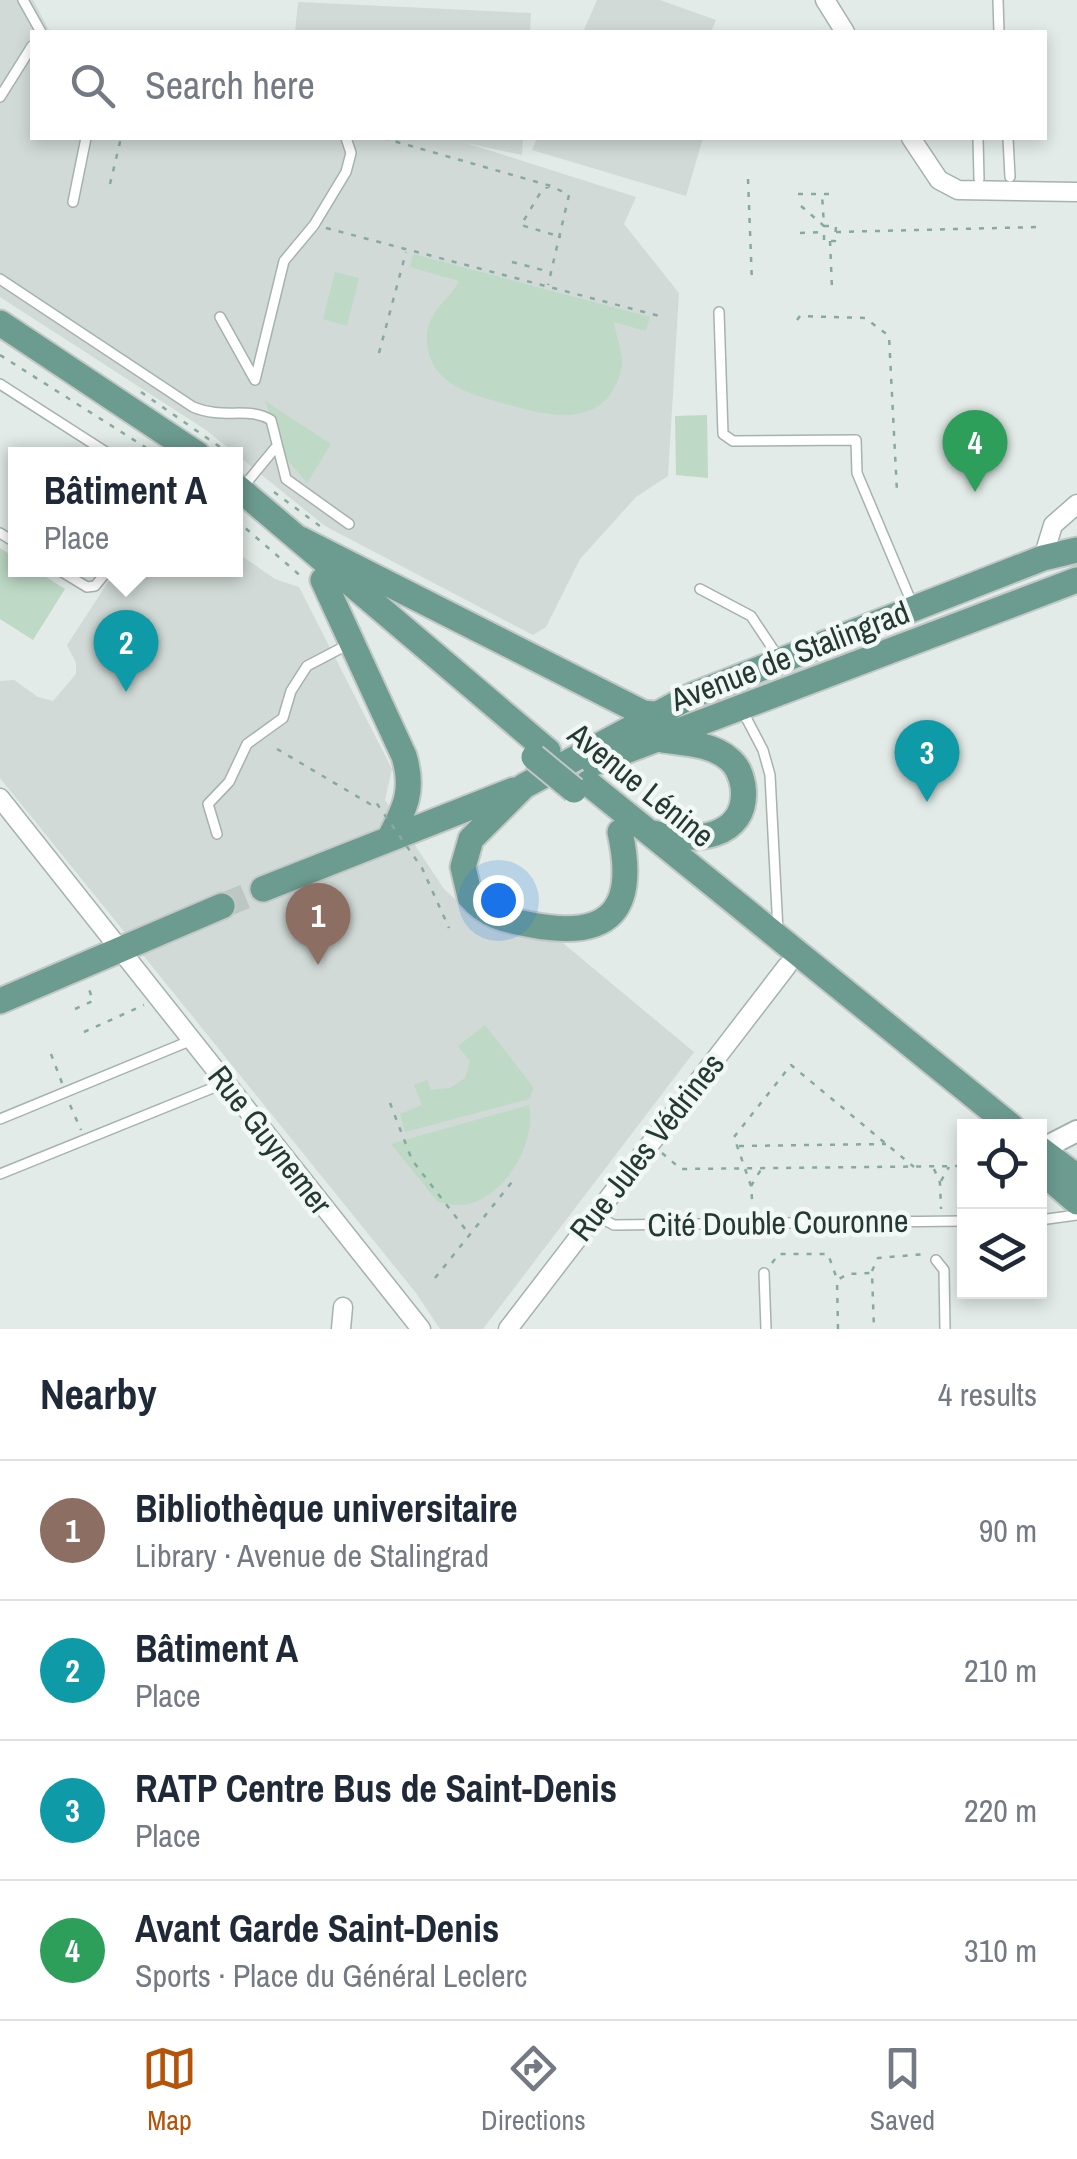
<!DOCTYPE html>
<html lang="en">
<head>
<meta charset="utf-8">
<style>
	:root { --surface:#fff; --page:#f2f2f3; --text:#1f2937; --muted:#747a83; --line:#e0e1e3; --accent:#b45309 }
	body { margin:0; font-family:"Archivo Narrow",sans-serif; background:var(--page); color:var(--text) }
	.controls { position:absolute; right:30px; bottom:30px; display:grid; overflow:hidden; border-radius:0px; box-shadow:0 5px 15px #0003 }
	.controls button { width:90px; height:90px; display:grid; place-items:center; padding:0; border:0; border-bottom:2px solid var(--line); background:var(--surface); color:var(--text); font:50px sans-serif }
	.you { position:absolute; left:498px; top:900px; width:35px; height:35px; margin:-25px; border:8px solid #fff; border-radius:50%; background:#1a73e8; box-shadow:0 0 0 15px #1a73e833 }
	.badge { display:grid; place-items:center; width:65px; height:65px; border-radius:50%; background:var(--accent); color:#fff; font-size:32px; font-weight:700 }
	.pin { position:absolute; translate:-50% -82px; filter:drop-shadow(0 2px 5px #0008) }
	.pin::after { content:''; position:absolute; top:52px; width:35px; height:30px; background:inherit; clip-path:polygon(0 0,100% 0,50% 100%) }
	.popup { position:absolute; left:8px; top:447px; width:235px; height:130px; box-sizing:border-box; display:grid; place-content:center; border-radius:0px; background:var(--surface); filter:drop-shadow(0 2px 8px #0005); font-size:32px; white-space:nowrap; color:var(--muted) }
	.popup b { font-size:38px; color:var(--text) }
	.popup::after { content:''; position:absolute; left:50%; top:100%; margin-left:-20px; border:20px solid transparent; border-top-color:var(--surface) }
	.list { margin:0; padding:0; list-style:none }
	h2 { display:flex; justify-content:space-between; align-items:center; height:130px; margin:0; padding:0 40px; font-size:42px }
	h2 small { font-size:32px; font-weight:400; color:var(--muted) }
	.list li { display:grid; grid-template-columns:65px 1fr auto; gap:30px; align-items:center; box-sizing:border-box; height:140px; padding:0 40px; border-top:2px solid var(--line) }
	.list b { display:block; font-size:38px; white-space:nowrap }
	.list p { margin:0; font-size:32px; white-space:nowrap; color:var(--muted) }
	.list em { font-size:32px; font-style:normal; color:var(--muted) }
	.icon { flex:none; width:55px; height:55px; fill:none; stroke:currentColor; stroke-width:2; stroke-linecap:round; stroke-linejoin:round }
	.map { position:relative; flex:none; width:1077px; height:1329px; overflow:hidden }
	.search { position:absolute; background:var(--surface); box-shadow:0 5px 15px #0003; left:30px; right:30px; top:30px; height:110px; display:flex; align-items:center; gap:25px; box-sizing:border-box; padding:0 35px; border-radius:0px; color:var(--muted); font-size:38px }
	.sheet { height:690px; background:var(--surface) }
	nav { display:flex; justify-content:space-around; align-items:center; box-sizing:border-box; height:140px; border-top:2px solid var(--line); background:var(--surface); font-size:28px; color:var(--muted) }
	nav a { display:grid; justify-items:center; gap:5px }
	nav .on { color:var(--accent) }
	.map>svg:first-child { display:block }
</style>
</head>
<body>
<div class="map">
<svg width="1077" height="1329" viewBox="0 0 1077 1329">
	<rect width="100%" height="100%" fill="#e2ebe7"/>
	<path fill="#d1dad6" d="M 0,0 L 33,0 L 50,32 L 32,32 L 32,138 L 523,138 L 522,155 L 466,143 L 636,197 L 624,224 L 679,293 L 668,476 L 636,497 L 580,559 L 546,627 L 533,635 L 325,526 L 206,430 L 0,297 Z
		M 597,0 L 660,0 L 716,20 L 711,32 L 583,32 Z
		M 298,2 L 531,13 L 530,32 L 295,32 Z
		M 537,138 L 703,138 L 686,196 L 532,150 Z
		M 236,552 L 275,579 L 299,587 L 392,769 L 385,800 L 444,889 L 475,918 L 558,939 L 694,1052 L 483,1329 L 440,1329 L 416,1293 L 0,778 L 0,681 L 14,680 L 38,697 L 53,701 L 76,674 L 76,663 L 67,645 L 116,570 L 236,570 Z"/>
	<path fill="#bed9c6" d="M 413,254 L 650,317 L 646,331 L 614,322 C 616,339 626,355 620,374 C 603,428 552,417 510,405 C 474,395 428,386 427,339 C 427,310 449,301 459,281 L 410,267 Z
		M 335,272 L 359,278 L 347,326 L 323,319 Z
		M 265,401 L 331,444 L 307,483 L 287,459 Z
		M 707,415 L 708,478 L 676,475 L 675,416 Z
		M 0,548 L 16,558 L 16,570 L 35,570 L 65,589 L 33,640 L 0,619 Z
		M 485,1025 L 534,1088 L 529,1099 L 405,1132 L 400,1114 L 422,1105 L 414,1085 L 427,1080 L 431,1090 L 450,1088 L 465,1078 L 470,1061 L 458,1046 Z
		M 529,1105 C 538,1150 491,1223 437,1201 L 391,1144 Z"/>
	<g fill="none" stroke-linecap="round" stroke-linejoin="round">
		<path stroke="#bcc7c3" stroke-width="25" stroke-dasharray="25 12" stroke-linecap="butt" d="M 1072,565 L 1077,564
			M 222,906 L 263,889"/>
		<g stroke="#a6b2ae" stroke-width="12">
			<path id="service" d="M 23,0 L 41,32
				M 998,0 L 999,32
				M 0,97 L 32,46
				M 978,138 L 979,179
				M 1008,138 L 1010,177
				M 73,202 L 86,138
				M 0,279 L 193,407 C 224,420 249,406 271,420 L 286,479 L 349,524
				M 719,312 L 723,434 L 733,441 L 856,440 L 857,473 L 914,608
				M 220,317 L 255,380 L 284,261 L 314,225 L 346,172 L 351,153 L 346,138
				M 0,384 L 109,454
				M 243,487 L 276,447
				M 0,533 L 16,543
				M 59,570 L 87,587 L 95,586 L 108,570
				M 700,589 L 751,616 L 779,658
				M 742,710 L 763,750 L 770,775 L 778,931
				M 217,834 L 208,804 L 229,782 L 247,744 L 283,718 L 291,691 L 307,666 L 349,644
				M 0,1119 L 192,1040
				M 0,1174 L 225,1083
				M 595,1215 L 614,1225 L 964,1221
				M 1040,1220 L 1077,1215
				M 936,1260 L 944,1270 L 945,1329
				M 764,1273 L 766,1329"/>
		</g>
		<g stroke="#a6b2ae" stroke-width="21">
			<path id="minor" d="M 825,0 L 845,32
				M 911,138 L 939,180 L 958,190 L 1077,192
				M 1043,558 L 1053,525 L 1077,504
				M 0,798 L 421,1329
				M 341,1329 L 343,1307
				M 508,1329 L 787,966"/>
		</g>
		<g stroke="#a6b2ae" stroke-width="24">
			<path id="tertiary" d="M 1040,1150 L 1077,1131"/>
		</g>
		<g stroke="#c2c8c6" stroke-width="29">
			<path id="primary" d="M 0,323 L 197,454
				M 236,486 L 548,751
				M 300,539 L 643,713 L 663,715
				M 323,580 L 404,756 C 414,789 406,807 390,837
				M 594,763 L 1077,580
				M 588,783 L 1011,1126
				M 620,832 C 637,909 611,940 532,925 C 506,920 487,917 470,897 L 463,867 L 471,839 L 524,786 L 693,695 L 1043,558 L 1077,550
				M 653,833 C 690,843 750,840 743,786 C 741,775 738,766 729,759 C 712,744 685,743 663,740
				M 263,889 L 514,790
				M 0,1001 L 222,906
				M 1040,1149 L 1077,1177
				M 1040,1170 L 1077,1202"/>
		</g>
		<path stroke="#87aaa0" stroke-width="2.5" stroke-dasharray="5 8" stroke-linecap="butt" d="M 383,138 L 551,186 L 569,195 L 548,285
			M 748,179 L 752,283
			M 110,184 L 121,138
			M 550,186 L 542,190 L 521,225 L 561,237
			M 798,194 L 836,194
			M 801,206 L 824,226 L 822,194
			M 824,226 L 836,226 L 835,241 L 824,241 Z
			M 326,228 L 663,317
			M 836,232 L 1039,227
			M 800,233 L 822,232
			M 830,241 L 832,289
			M 512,262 L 550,272
			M 797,320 L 800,316 L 865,318 L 889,336 L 897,492
			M 379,353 L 406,252
			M 0,355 L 156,454
			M 141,392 L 230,454
			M 236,459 L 245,467
			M 274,492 L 320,526
			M 236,520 L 303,578
			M 75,1009 L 93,1001 L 87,983
			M 84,1032 L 144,1005
			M 51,1054 L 62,1083
			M 390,1103 L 412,1160 L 469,1234
			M 70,1105 L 81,1130
			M 739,1146 L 886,1144
			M 662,1153 L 681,1169 L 964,1166
			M 934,1169 L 940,1183 L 941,1209
			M 941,1181 L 949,1167
			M 751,1186 L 734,1137 L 791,1065 L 914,1167
			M 753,1212 L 751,1186 L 762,1168
			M 772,1263 L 779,1254 L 828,1254 L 837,1279
			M 872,1271 L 878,1258 L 925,1254
			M 435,1278 L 516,1177
			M 838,1329 L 837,1280 L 848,1274 L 872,1273 L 874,1329"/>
		<use href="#service" stroke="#fff" stroke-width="9"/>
		<use href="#minor" stroke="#fff" stroke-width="18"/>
		<use href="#tertiary" stroke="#fff" stroke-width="20"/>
		<use href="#primary" stroke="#6c9b90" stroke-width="25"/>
		<g stroke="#c2c8c6" stroke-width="29" stroke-linecap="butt">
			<path id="primary-bridge" d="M 534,757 L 574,790"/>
		</g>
		<path stroke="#87aaa0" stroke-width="2.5" stroke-dasharray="5 8" stroke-linecap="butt" d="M 277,749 L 370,804 L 375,801 L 422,868 L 449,928"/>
		<use href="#primary-bridge" stroke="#6c9b90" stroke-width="25"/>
	</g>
	<g text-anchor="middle" stroke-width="9" stroke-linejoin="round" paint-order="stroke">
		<g font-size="32" fill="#253934" stroke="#f2f8f5">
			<text transform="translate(790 656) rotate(-21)" y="11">Avenue de Stalingrad</text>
			<text transform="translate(641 785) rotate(39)" y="11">Avenue Lénine</text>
			<text transform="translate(270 1140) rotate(52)" y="11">Rue Guynemer</text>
			<text transform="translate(647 1147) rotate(-52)" y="11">Rue Jules Védrines</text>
			<text transform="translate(778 1223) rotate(-1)" y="11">Cité Double Couronne</text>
		</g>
	</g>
</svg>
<div class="controls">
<button><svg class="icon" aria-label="locate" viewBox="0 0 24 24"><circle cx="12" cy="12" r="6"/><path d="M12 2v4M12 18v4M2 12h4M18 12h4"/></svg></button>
<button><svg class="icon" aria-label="layers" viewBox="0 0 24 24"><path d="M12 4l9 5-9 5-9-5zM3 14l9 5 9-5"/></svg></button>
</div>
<div class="you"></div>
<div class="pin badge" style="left:318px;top:965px;background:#8d6e63">1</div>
<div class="pin badge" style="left:126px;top:692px;background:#0f9aa8">2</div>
<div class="popup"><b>Bâtiment A</b>Place</div>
<div class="pin badge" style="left:927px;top:802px;background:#0f9aa8">3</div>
<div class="pin badge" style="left:975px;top:492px;background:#2e9e5b">4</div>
<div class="search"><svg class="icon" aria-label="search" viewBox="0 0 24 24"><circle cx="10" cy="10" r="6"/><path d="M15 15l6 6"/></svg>Search here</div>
</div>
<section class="sheet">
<h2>Nearby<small>4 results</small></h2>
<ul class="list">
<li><span class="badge" style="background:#8d6e63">1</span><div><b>Bibliothèque universitaire</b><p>Library · Avenue de Stalingrad</p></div><em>90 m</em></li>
<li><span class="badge" style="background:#0f9aa8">2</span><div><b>Bâtiment A</b><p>Place</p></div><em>210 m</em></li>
<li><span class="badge" style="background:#0f9aa8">3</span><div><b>RATP Centre Bus de Saint-Denis</b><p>Place</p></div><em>220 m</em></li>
<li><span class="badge" style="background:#2e9e5b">4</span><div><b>Avant Garde Saint-Denis</b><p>Sports · Place du Général Leclerc</p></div><em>310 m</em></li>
</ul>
</section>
<nav>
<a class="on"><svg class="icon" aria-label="map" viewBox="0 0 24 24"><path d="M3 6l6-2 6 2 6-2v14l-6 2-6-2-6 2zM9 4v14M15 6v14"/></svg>Map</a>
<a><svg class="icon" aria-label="directions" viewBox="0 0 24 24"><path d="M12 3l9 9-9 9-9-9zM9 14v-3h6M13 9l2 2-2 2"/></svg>Directions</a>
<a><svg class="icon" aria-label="saved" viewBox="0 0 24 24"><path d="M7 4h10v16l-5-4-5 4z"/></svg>Saved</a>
</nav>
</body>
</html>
